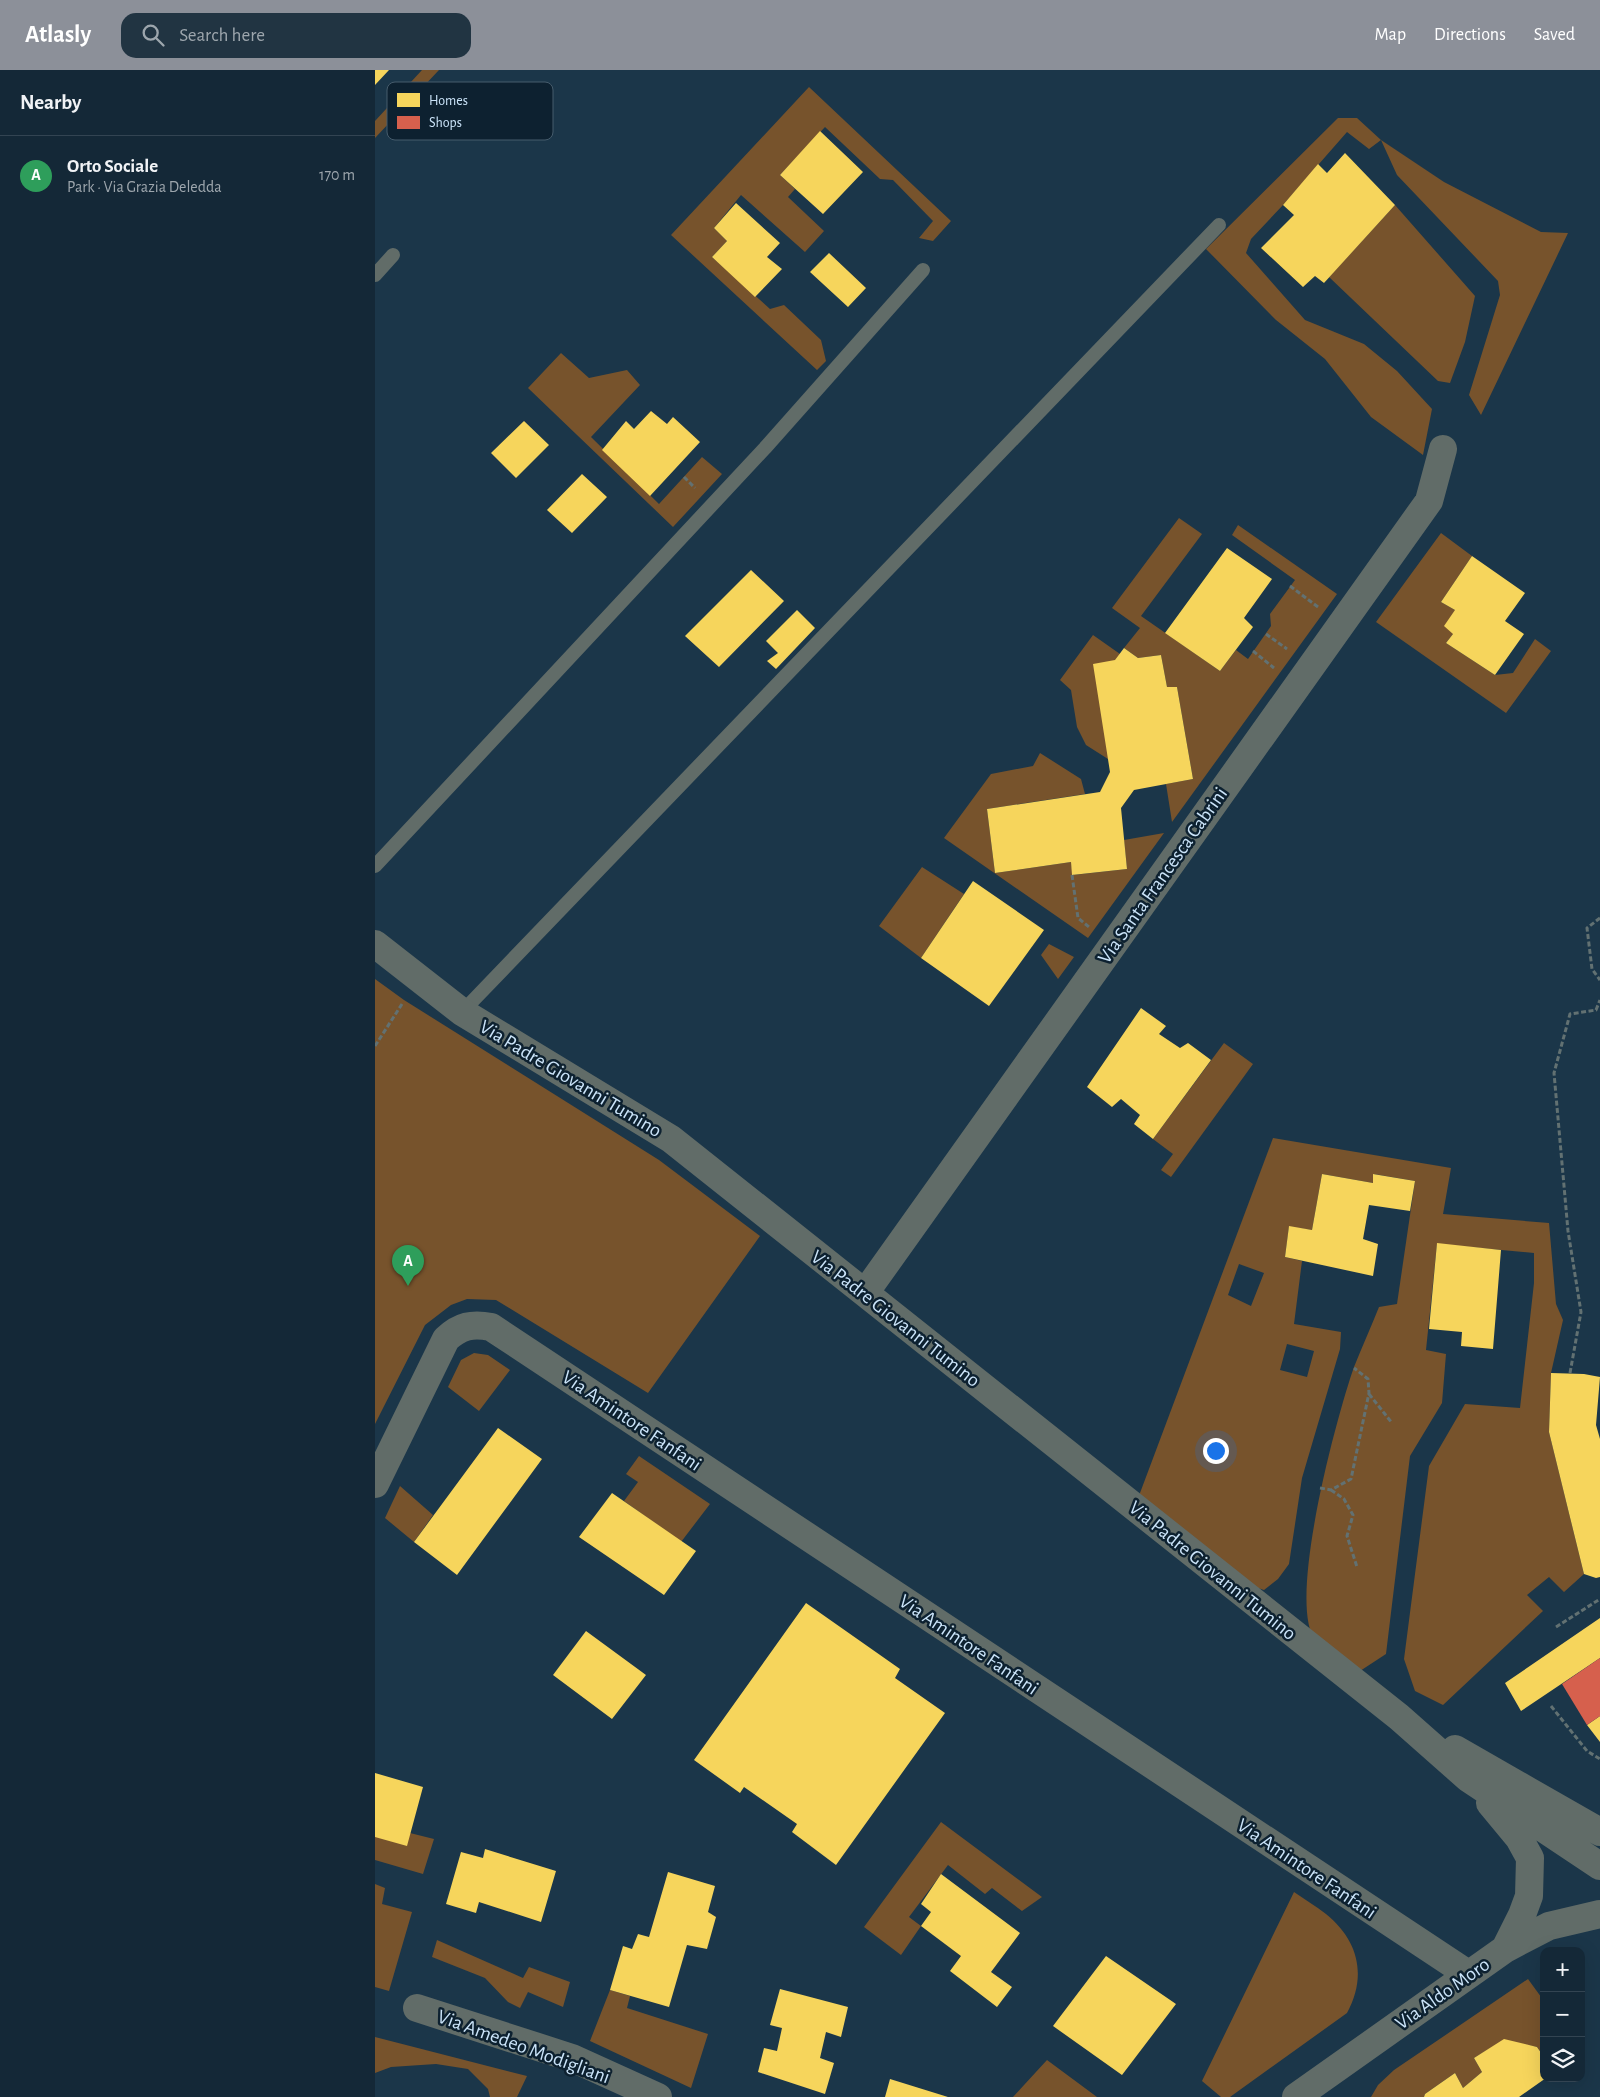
<!DOCTYPE html>
<html lang="en">
<head>
<meta charset="utf-8">
<style>
	:root { --surface:#142837; --page:#213442; --text:#f1f3f6; --muted:#9da6ad; --line:#334452; --accent:#8c9099 }
	body { margin:0; font-family:"Alegreya Sans",sans-serif; background:var(--page); color:var(--text) }
	.controls { position:absolute; right:15px; bottom:15px; display:grid; overflow:hidden; border-radius:10px; box-shadow:0 5px 20px #0002 }
	.controls button { width:45px; height:45px; display:grid; place-items:center; padding:0; border:0; border-bottom:1px solid var(--line); background:var(--surface); color:var(--text); font:25px sans-serif }
	.you { position:absolute; left:840px; top:1380px; width:18px; height:18px; margin:-12px; border:4px solid #fff; border-radius:50%; background:#1a73e8; box-shadow:0 0 0 8px #1a73e833 }
	.badge { display:grid; place-items:center; width:32px; height:32px; border-radius:50%; background:var(--accent); color:#fff; font-size:16px; font-weight:700 }
	.pin { position:absolute; translate:-50% -41px; filter:drop-shadow(0 1px 2px #0008) }
	.pin::after { content:''; position:absolute; top:26px; width:18px; height:15px; background:inherit; clip-path:polygon(0 0,100% 0,50% 100%) }
	.list { margin:0; padding:0; list-style:none }
	h2 { display:flex; justify-content:space-between; align-items:center; height:65px; margin:0; padding:0 20px; font-size:21px }
	h2 small { font-size:16px; font-weight:400; color:var(--muted) }
	.list li { display:grid; grid-template-columns:32px 1fr auto; gap:15px; align-items:center; box-sizing:border-box; height:80px; padding:0 20px; border-top:1px solid var(--line) }
	.list b { display:block; font-size:19px; white-space:nowrap }
	.list p { margin:0; font-size:16px; white-space:nowrap; color:var(--muted) }
	.list em { font-size:16px; font-style:normal; color:var(--muted) }
	.icon { flex:none; width:28px; height:28px; fill:none; stroke:currentColor; stroke-width:2; stroke-linecap:round; stroke-linejoin:round }
	.map { position:relative; flex:none; width:1225px; height:2027px; overflow:hidden }
	header { display:flex; align-items:center; gap:30px; box-sizing:border-box; height:70px; padding:0 25px; background:var(--accent); color:#fff }
	header strong { font-size:24px }
	nav { display:flex; gap:28px; margin-inline-start:auto; font-size:18px }
	.search { width:350px; height:45px; background:var(--page); display:flex; align-items:center; gap:12px; box-sizing:border-box; padding:0 18px; border-radius:15px; color:var(--muted); font-size:19px }
	main { display:flex }
	aside { flex:1; background:var(--surface) }
	.map>svg:first-child { display:block }
</style>
</head>
<body>
<header>
<strong>Atlasly</strong>
<div class="search"><svg class="icon" aria-label="search" viewBox="0 0 24 24"><circle cx="10" cy="10" r="6"/><path d="M15 15l6 6"/></svg>Search here</div>
<nav><a>Map</a><a>Directions</a><a>Saved</a></nav>
</header>
<main>
<aside>
<h2>Nearby<small></small></h2>
<ul class="list">
<li><span class="badge" style="background:#2e9e5b">A</span><div><b>Orto Sociale</b><p>Park · Via Grazia Deledda</p></div><em>170 m</em></li>
</ul>
</aside>
<div class="map">
<svg width="1225" height="2027" viewBox="0 0 1225 2027">
	<rect width="100%" height="100%" fill="#1b3649"/>
	<path fill="#77532c" fill-rule="evenodd" d="M 47,0 L 64,0 L 0,68 L 0,51 Z
		M 434,17 L 576,151 L 558,171 L 544,168 L 558,151 L 518,110 L 505,109 L 450,57 L 405,105 L 420,119 L 413,127 L 449,161 L 430,182 L 366,125 L 339,158 L 352,171 L 337,187 L 395,239 L 409,235 L 446,270 L 451,291 L 442,300 L 296,165 Z
		M 963,48 L 982,48 L 1006,70 L 1069,112 L 1166,162 L 1193,163 L 1106,345 L 1094,325 L 1125,225 L 1123,211 L 1022,105 L 1006,70 L 994,79 L 972,62 L 908,135 L 876,169 L 871,183 L 930,250 L 989,274 L 1022,301 L 1057,339 L 1048,385 L 996,347 L 950,289 L 901,250 L 831,179 Z
		M 1020,135 L 1100,226 L 1090,272 L 1075,313 L 1063,311 L 954,207 Z
		M 186,283 L 214,308 L 252,300 L 265,315 L 216,367 L 284,434 L 327,387 L 347,404 L 298,457 L 153,318 Z
		M 804,448 L 827,464 L 766,546 L 845,601 L 861,580 L 873,589 L 896,556 L 895,544 L 920,510 L 857,465 L 863,455 L 962,524 L 797,752 L 791,714 L 818,709 L 802,617 L 792,617 L 786,585 L 763,588 L 749,578 L 765,558 L 737,538 Z
		M 1066,463 L 1097,486 L 1066,532 L 1080,540 L 1078,564 L 1071,573 L 1120,605 L 1138,603 L 1160,569 L 1176,581 L 1131,643 L 1001,552 Z
		M 718,565 L 745,584 L 733,689 L 711,675 L 702,657 L 696,620 L 685,610 Z
		M 665,683 L 706,709 L 710,724 L 612,739 L 620,803 L 696,792 L 698,805 L 752,799 L 749,770 L 789,763 L 713,868 L 569,768 L 616,704 L 658,696 Z
		M 547,797 L 589,824 L 546,888 L 504,856 Z
		M 674,874 L 699,887 L 683,909 L 666,885 Z
		M 0,909 L 29,930 L 284,1090 L 385,1166 L 273,1323 L 121,1230 L 92,1229 L 76,1235 L 50,1255 L 0,1354 Z
		M 849,973 L 878,994 L 796,1107 L 786,1100 L 798,1084 L 778,1069 Z
		M 898,1068 L 1076,1098 L 1068,1144 L 1174,1153 L 1181,1234 L 1188,1250 L 1176,1303 L 1174,1362 L 1209,1504 L 1189,1522 L 1174,1507 L 1152,1525 L 1168,1541 L 1068,1635 L 1040,1621 L 1029,1589 L 1054,1396 L 1090,1334 L 1145,1338 L 1159,1213 L 1159,1183 L 1062,1174 L 1051,1280 L 1071,1284 L 1067,1333 L 1035,1386 L 1011,1584 L 985,1601 C 973,1594 949,1580 941,1571 C 910,1535 963,1342 979,1297 C 987,1277 996,1257 1004,1237 L 1022,1234 L 1040,1111 L 999,1104 L 998,1113 L 947,1104 L 937,1160 L 914,1157 L 910,1187 L 927,1191 L 919,1254 L 966,1262 L 965,1279 L 927,1408 L 914,1494 L 903,1509 L 889,1520 L 868,1513 L 762,1431 ZM 864,1194 L 889,1203 L 876,1236 L 853,1225 ZM 912,1274 L 939,1281 L 932,1307 L 905,1300 Z
		M 99,1283 L 113,1285 L 135,1300 L 104,1341 L 73,1317 L 86,1290 Z
		M 264,1386 L 335,1434 L 306,1472 L 249,1431 L 263,1412 L 251,1404 Z
		M 25,1416 L 58,1445 L 39,1472 L 10,1448 Z
		M 566,1752 L 667,1827 L 647,1841 L 617,1818 L 610,1824 L 573,1795 L 534,1847 L 546,1856 L 526,1885 L 489,1857 Z
		M 35,1763 L 59,1769 L 48,1804 L 0,1790 L 0,1767 Z
		M 0,1814 L 10,1818 L 7,1834 L 37,1842 L 14,1921 L 0,1917 Z
		M 919,1822 C 929,1829 941,1836 951,1844 C 984,1871 992,1906 972,1943 L 855,2027 L 846,2027 L 827,2011 Z
		M 62,1870 L 148,1908 L 154,1897 L 195,1912 L 188,1937 L 153,1922 L 145,1938 L 133,1932 L 110,1908 L 57,1887 Z
		M 1153,1909 L 1169,1931 L 1169,1987 L 1162,1977 L 1129,1970 L 1099,1988 L 1107,2002 L 1088,2018 L 1080,2003 L 1050,2024 L 1049,2027 L 996,2027 L 1003,2015 L 1019,2000 Z
		M 235,1920 L 255,1926 L 252,1938 L 333,1964 L 316,2018 L 215,1971 Z
		M 0,1967 L 152,2006 L 142,2027 L 115,2027 L 113,2019 L 93,1999 L 61,1994 L 16,1997 L 0,2003 Z
		M 672,1990 L 722,2027 L 638,2027 Z"/>
	<path fill="#f6d55c" d="M 0,0 L 14,0 L 0,15 Z
		M 445,61 L 488,102 L 448,144 L 405,105 Z
		M 970,83 L 1020,135 L 949,213 L 940,206 L 928,217 L 886,178 L 919,145 L 908,135 L 943,94 L 952,103 Z
		M 361,133 L 405,173 L 392,187 L 407,199 L 380,227 L 337,187 L 352,171 L 339,158 Z
		M 454,183 L 491,218 L 473,237 L 435,202 Z
		M 276,341 L 292,354 L 298,347 L 325,372 L 275,426 L 227,380 L 251,351 L 259,359 Z
		M 149,351 L 174,375 L 141,408 L 116,383 Z
		M 207,404 L 232,427 L 197,463 L 172,440 Z
		M 852,478 L 897,509 L 869,548 L 878,557 L 845,601 L 790,563 Z
		M 1097,486 L 1150,523 L 1130,551 L 1149,564 L 1120,605 L 1071,573 L 1078,564 L 1069,556 L 1080,540 L 1066,532 Z
		M 376,500 L 409,531 L 344,597 L 310,566 Z
		M 422,540 L 440,558 L 401,599 L 392,591 L 403,583 L 391,571 Z
		M 749,578 L 763,588 L 786,585 L 792,617 L 802,617 L 818,709 L 759,720 L 746,738 L 752,799 L 697,805 L 696,792 L 620,803 L 612,739 L 725,722 L 735,702 L 718,594 L 740,590 Z
		M 598,811 L 669,860 L 614,936 L 546,888 Z
		M 766,938 L 791,956 L 784,964 L 805,978 L 813,973 L 836,990 L 778,1069 L 759,1054 L 765,1045 L 746,1029 L 737,1037 L 712,1017 Z
		M 947,1104 L 998,1113 L 998,1104 L 1040,1111 L 1035,1141 L 994,1135 L 988,1169 L 1003,1174 L 998,1206 L 910,1187 L 914,1156 L 937,1160 Z
		M 1062,1173 L 1126,1180 L 1118,1279 L 1086,1276 L 1087,1262 L 1054,1259 Z
		M 1176,1303 L 1209,1304 L 1225,1307 L 1221,1355 L 1225,1369 L 1225,1507 L 1221,1508 L 1209,1504 L 1174,1362 Z
		M 123,1358 L 167,1389 L 82,1505 L 39,1472 Z
		M 237,1423 L 321,1481 L 289,1525 L 204,1467 Z
		M 431,1533 L 525,1599 L 520,1608 L 570,1643 L 461,1795 L 417,1762 L 422,1754 L 369,1717 L 365,1723 L 319,1690 Z
		M 1225,1548 L 1225,1588 L 1146,1641 L 1130,1613 Z
		M 211,1561 L 271,1605 L 237,1649 L 178,1605 Z
		M 1225,1646 L 1225,1672 L 1212,1655 Z
		M 0,1703 L 48,1717 L 32,1776 L 0,1767 Z
		M 110,1779 L 181,1801 L 166,1852 L 104,1832 L 101,1843 L 71,1834 L 86,1782 L 108,1788 Z
		M 293,1802 L 340,1816 L 333,1842 L 341,1847 L 332,1879 L 312,1875 L 294,1937 L 235,1920 L 248,1876 L 257,1879 L 263,1864 L 274,1867 Z
		M 566,1804 L 645,1863 L 616,1902 L 637,1917 L 622,1937 L 575,1901 L 586,1886 L 546,1856 L 556,1842 L 546,1834 Z
		M 731,1886 L 801,1934 L 747,2005 L 678,1956 Z
		M 405,1919 L 473,1937 L 466,1967 L 451,1962 L 445,1988 L 459,1993 L 450,2024 L 383,2002 L 389,1978 L 402,1981 L 407,1958 L 395,1955 Z
		M 1129,1969 L 1162,1977 L 1169,1987 L 1169,2008 L 1171,2008 L 1144,2027 L 1049,2027 L 1050,2024 L 1080,2003 L 1088,2018 L 1107,2002 L 1099,1988 Z
		M 515,2009 L 573,2027 L 510,2027 Z"/>
	<path fill="#d6604d" d="M 1225,1588 L 1225,1646 L 1212,1655 L 1187,1614 Z"/>
	<g fill="none" stroke-linecap="round" stroke-linejoin="round">
		<path stroke="#627172" stroke-width="3" stroke-dasharray="5 2.5" stroke-linecap="butt" d="M 309,407 L 320,418
			M 915,516 L 943,537
			M 891,564 L 912,579
			M 878,581 L 899,598
			M 697,805 L 703,848 L 714,857
			M 1225,848 L 1212,858 L 1217,899 L 1225,910
			M 0,976 L 27,934
			M 1195,1303 L 1206,1242 L 1193,1161 L 1179,1003 L 1195,944 L 1221,940 L 1225,930
			M 994,1324 L 1017,1353
			M 945,1418 L 956,1420 L 976,1409 L 994,1323 L 993,1309 L 979,1298
			M 956,1420 L 969,1429 L 978,1445 L 972,1466 L 982,1497
			M 1181,1557 L 1225,1529
			M 1176,1636 L 1212,1681 L 1225,1689"/>
		<path stroke="#616c68" stroke-width="14" d="M 0,205 L 18,185
			M 0,796 L 390,378 L 548,200
			M 87,942 L 844,155"/>
		<path stroke="#616c68" stroke-width="28" d="M 0,874 L 87,942 L 296,1069 L 1024,1647 L 1093,1708 L 1225,1796
			M 490,1223 L 1054,431 L 1068,379
			M 0,1414 L 71,1269 C 85,1256 97,1253 116,1257 L 1093,1904
			M 1080,1679 L 1225,1762
			M 1115,1733 L 1144,1768 L 1155,1788 L 1154,1826 L 1147,1845 L 1130,1879
			M 42,1938 L 197,1988 L 283,2027
			M 921,2027 L 1130,1879 L 1174,1856 L 1225,1844"/>
	</g>
	<g text-anchor="middle" stroke-width="5" stroke-linejoin="round" paint-order="stroke">
		<g font-size="20" fill="#cbe4f9" stroke="#0d2130">
			<text transform="translate(787 805) rotate(-55)" y="7">Via Santa Francesca Cabrini</text>
			<text transform="translate(196 1008) rotate(31)" y="7">Via Padre Giovanni Tumino</text>
			<text transform="translate(521 1248) rotate(38)" y="7">Via Padre Giovanni Tumino</text>
			<text transform="translate(257 1350) rotate(34)" y="7">Via Amintore Fanfani</text>
			<text transform="translate(838 1500) rotate(39)" y="7">Via Padre Giovanni Tumino</text>
			<text transform="translate(594 1574) rotate(34)" y="7">Via Amintore Fanfani</text>
			<text transform="translate(932 1798) rotate(34)" y="7">Via Amintore Fanfani</text>
			<text transform="translate(1067 1923) rotate(-35)" y="7">Via Aldo Moro</text>
			<text transform="translate(149 1976) rotate(20)" y="7">Via Amedeo Modigliani</text>
		</g>
	</g>
	<rect x="12" y="12" width="166" height="58" rx="8" fill="#0d2130" stroke="#465c6c" stroke-width="1"/>
	<rect x="22" y="23" width="23" height="14" fill="#f6d55c"/>
	<rect x="22" y="46" width="23" height="13" fill="#d6604d"/>
	<g font-size="14" fill="#cbe4f9">
		<text x="54" y="35">Homes</text>
		<text x="54" y="57">Shops</text>
	</g>
</svg>
<div class="controls">
<button>+</button>
<button>−</button>
<button><svg class="icon" aria-label="layers" viewBox="0 0 24 24"><path d="M12 4l9 5-9 5-9-5zM3 14l9 5 9-5"/></svg></button>
</div>
<div class="you"></div>
<div class="pin badge" style="left:33px;top:1216px;background:#2e9e5b">A</div>
</div>
</main>
</body>
</html>
